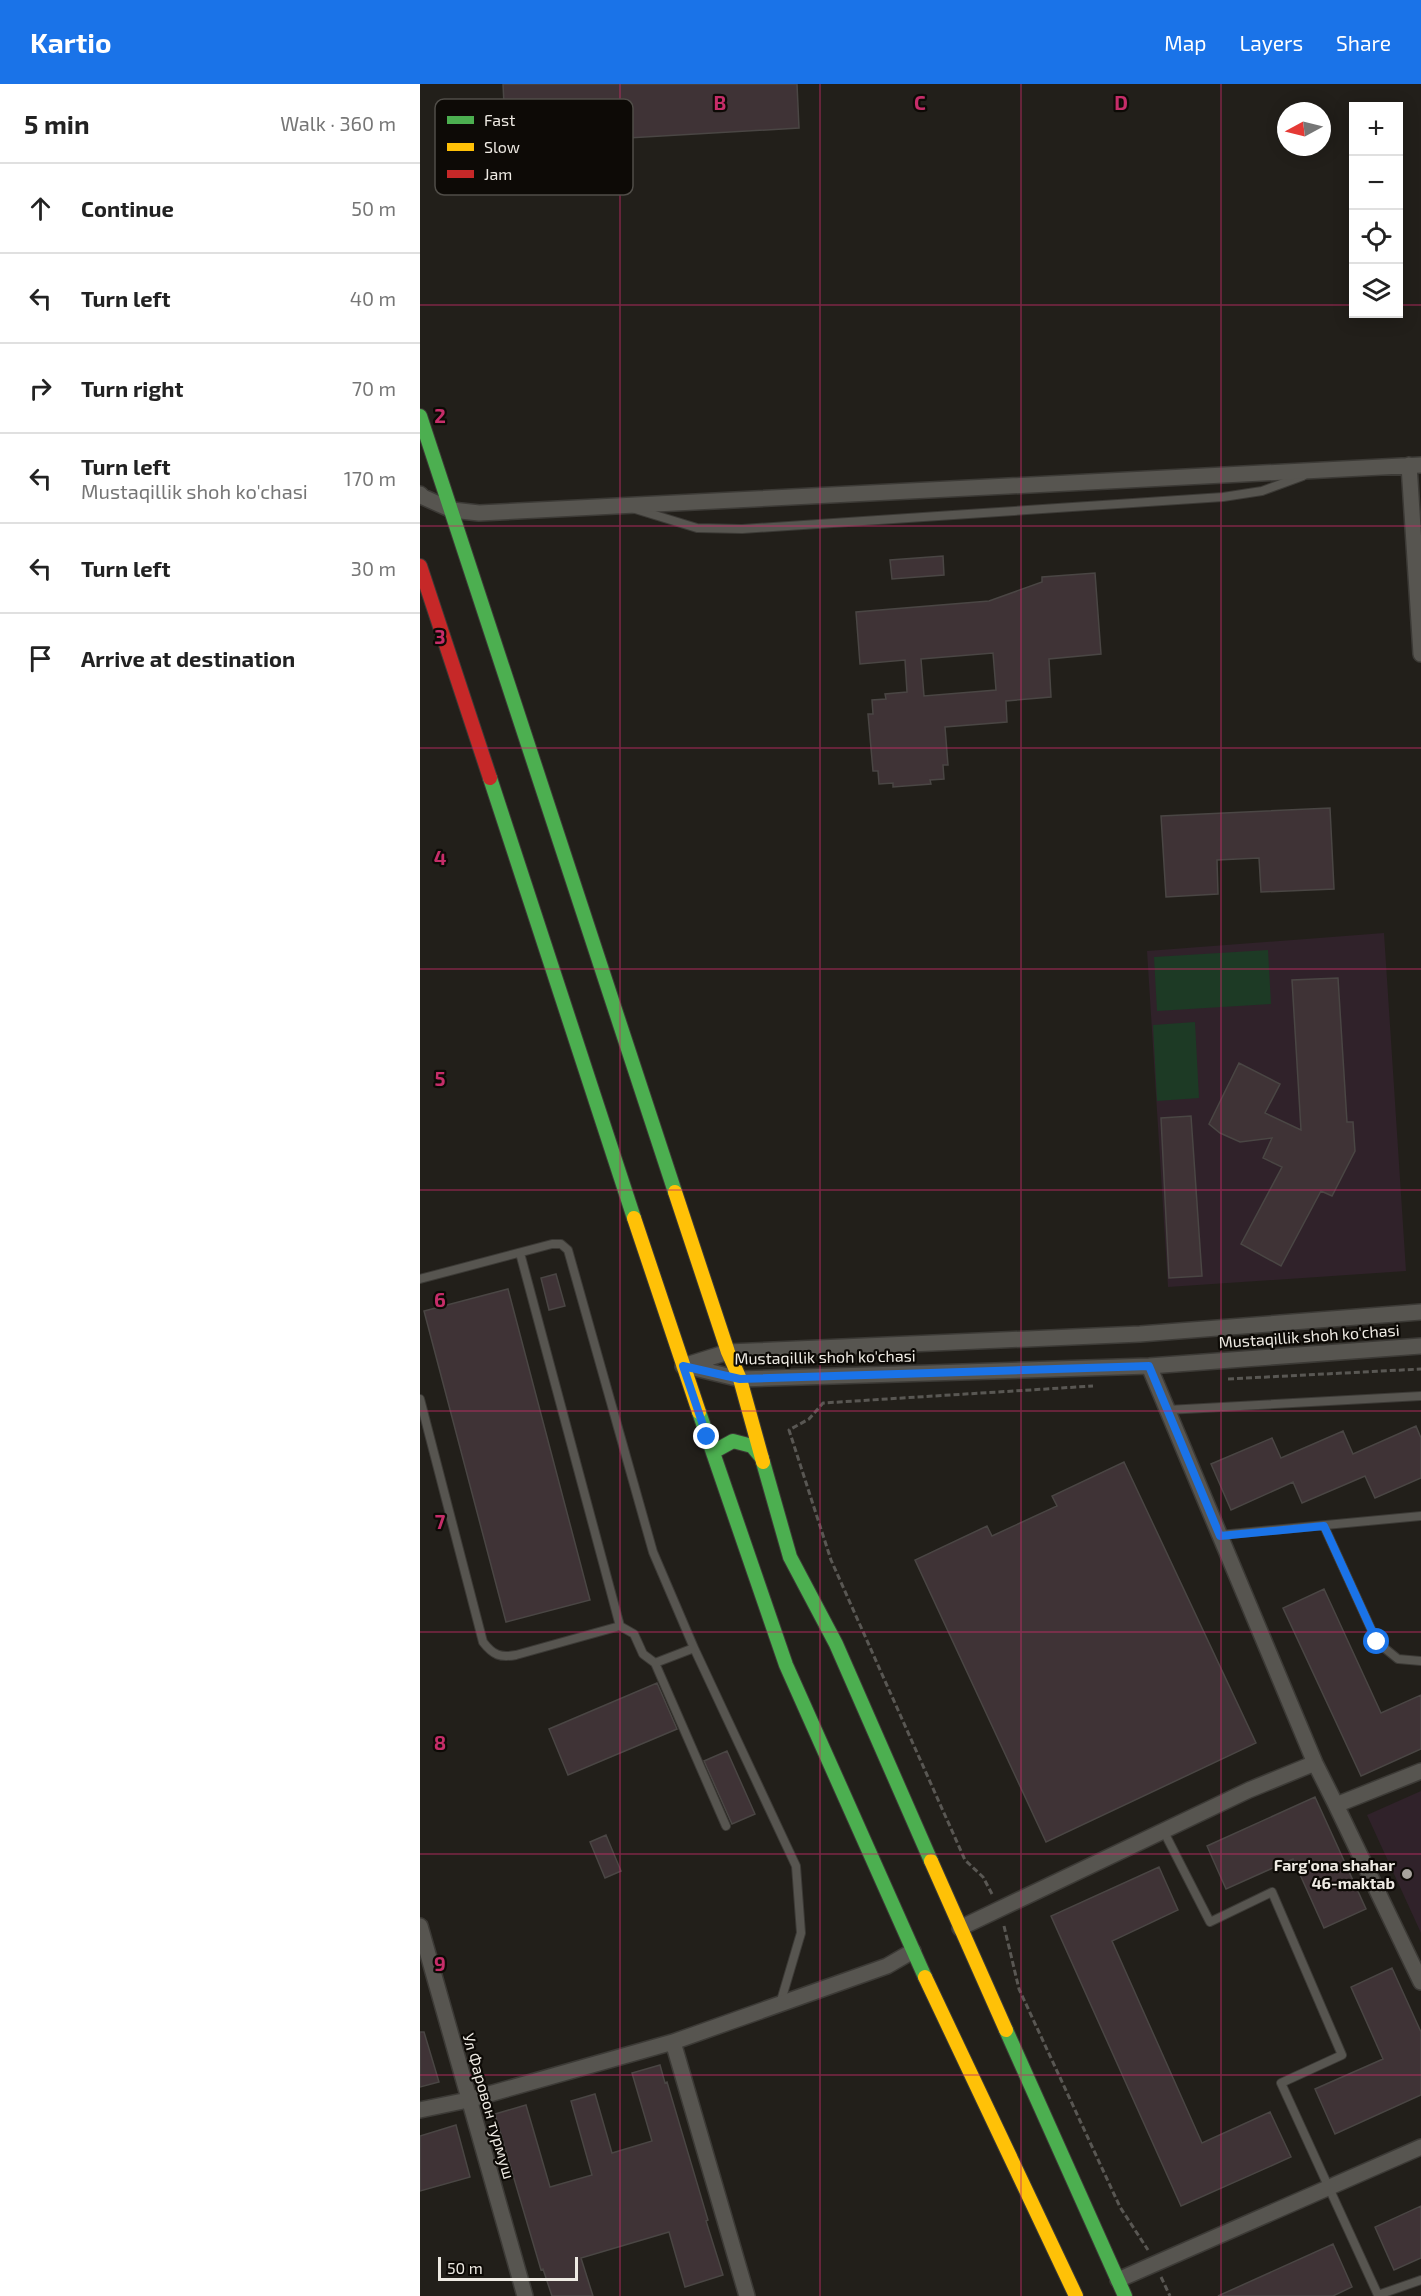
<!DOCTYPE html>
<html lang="en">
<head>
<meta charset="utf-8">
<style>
	:root { --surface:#fff; --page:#f6f6f6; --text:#222; --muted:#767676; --line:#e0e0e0; --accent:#1a73e8 }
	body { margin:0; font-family:"Exo 2",sans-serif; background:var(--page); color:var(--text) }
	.controls { position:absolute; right:18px; top:18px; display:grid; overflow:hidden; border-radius:0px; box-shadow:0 3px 15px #0003 }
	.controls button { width:54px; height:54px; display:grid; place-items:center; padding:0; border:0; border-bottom:2px solid var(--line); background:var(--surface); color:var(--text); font:30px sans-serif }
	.compass { position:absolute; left:857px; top:18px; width:54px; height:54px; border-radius:50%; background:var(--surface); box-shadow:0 3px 15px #0003; rotate:263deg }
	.scale { position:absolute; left:18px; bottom:15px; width:140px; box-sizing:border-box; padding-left:6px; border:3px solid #eeeae3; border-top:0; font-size:16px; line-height:21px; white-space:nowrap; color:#eeeae3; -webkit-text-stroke:4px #0d0a06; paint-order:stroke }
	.stop { position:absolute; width:18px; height:18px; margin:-14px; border:4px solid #1a73e8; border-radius:50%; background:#fff }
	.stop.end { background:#1a73e8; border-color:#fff; box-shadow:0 2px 6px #0008 }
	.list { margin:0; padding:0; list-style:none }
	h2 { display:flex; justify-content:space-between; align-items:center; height:78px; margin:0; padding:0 24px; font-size:26px }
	h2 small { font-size:20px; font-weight:400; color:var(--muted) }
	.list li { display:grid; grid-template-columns:39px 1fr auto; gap:18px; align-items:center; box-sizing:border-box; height:90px; padding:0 24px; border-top:2px solid var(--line) }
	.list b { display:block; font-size:22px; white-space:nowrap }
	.list p { margin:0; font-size:20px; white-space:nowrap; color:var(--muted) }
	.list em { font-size:20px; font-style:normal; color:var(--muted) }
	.icon { flex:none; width:33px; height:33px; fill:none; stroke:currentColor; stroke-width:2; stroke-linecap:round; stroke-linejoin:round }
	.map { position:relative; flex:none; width:1001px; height:2212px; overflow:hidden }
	header { display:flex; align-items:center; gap:36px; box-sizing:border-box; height:84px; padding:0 30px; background:var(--accent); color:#fff }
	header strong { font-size:28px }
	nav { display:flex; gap:33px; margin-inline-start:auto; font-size:21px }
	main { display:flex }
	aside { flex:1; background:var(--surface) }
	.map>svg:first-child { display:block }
</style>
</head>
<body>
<header>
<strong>Kartio</strong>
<nav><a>Map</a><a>Layers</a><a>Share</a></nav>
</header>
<main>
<aside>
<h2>5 min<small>Walk · 360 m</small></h2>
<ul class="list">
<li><svg class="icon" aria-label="ahead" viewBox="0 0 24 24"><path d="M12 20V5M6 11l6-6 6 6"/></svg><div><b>Continue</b></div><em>50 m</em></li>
<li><svg class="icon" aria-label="left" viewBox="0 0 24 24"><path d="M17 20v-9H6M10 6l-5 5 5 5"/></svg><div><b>Turn left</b></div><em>40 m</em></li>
<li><svg class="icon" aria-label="right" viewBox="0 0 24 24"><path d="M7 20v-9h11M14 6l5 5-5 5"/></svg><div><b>Turn right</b></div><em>70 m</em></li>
<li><svg class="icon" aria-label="left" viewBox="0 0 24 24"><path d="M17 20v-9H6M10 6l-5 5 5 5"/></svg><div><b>Turn left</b><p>Mustaqillik shoh ko'chasi</p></div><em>170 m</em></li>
<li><svg class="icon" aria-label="left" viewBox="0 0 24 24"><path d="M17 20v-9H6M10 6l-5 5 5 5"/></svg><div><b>Turn left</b></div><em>30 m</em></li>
<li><svg class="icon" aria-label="arrive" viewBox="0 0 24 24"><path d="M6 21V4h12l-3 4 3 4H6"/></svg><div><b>Arrive at destination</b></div></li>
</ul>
</aside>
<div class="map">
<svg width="1001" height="2212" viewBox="0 0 1001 2212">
	<rect width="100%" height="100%" fill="#221f1a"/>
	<path fill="#30222a" d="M 964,849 L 986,1187 L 748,1203 L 727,867 Z
		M 1001,1707 L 1001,1849 L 947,1731 Z"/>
	<path fill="#1d3a25" d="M 848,866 L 851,920 L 737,927 L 734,873 Z
		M 775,938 L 779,1014 L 737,1017 L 733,941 Z"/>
	<path fill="#3f3336" stroke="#4a4644" stroke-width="1.5" fill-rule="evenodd" d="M 83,0 L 377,0 L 379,44 L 86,61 Z
		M 523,472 L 524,491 L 472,495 L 470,476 Z
		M 675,489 L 681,570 L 629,575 L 631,613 L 586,617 L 587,638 L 525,643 L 528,681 L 523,681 L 524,695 L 510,696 L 511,700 L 473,703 L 473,699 L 459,700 L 458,687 L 453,687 L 448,630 L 453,630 L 452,616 L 466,615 L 465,610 L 487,608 L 485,576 L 440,580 L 436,528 L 569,517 L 622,498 L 622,493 ZM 573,569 L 576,606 L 504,612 L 501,575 Z
		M 910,724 L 914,805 L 841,808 L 839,774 L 797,776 L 798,810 L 746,813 L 741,732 Z
		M 918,894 L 927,1038 L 933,1038 L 935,1067 L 912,1112 L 901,1107 L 861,1182 L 821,1160 L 862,1083 L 843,1074 L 852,1054 L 820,1058 L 800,1049 L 789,1040 L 819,979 L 860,1000 L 845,1029 L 881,1046 L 872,896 Z
		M 771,1032 L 782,1192 L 749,1194 L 741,1034 Z
		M 136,1190 L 145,1222 L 129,1226 L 121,1194 Z
		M 88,1205 L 170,1516 L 86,1538 L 4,1227 Z
		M 996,1342 L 1001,1354 L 1001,1394 L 955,1414 L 945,1392 L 882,1419 L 873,1398 L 811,1426 L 791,1380 L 852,1354 L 861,1374 L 923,1347 L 933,1370 Z
		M 704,1378 L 836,1659 L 626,1758 L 495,1476 L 567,1442 L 572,1452 L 637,1422 L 632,1412 Z
		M 904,1505 L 961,1629 L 1001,1611 L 1001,1665 L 941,1692 L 863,1524 Z
		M 237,1599 L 257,1645 L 148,1691 L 129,1645 Z
		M 307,1667 L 335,1730 L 312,1740 L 284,1677 Z
		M 895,1713 L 946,1825 L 904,1844 L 873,1775 L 806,1805 L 787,1762 Z
		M 186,1751 L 201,1787 L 185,1794 L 170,1758 Z
		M 739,1783 L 758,1826 L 692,1857 L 782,2059 L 850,2028 L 871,2073 L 761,2122 L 631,1832 Z
		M 972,1884 L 1001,1948 L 1001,2011 L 915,2050 L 895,2005 L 963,1975 L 931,1903 Z
		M 0,1948 L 4,1948 L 19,1998 L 0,2003 Z
		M 240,1981 L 245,1999 L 247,1998 L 288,2136 L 286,2137 L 303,2191 L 265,2203 L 249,2148 L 161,2174 L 173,2212 L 132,2212 L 123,2185 L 121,2186 L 75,2030 L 106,2021 L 130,2103 L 172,2091 L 151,2017 L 175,2010 L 192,2069 L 232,2057 L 212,1989 Z
		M 36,2041 L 50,2093 L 0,2107 L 0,2052 Z
		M 1001,2122 L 1001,2174 L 974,2186 L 955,2143 Z
		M 913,2160 L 932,2203 L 913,2212 L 798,2212 Z"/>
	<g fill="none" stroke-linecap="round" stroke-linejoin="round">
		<g stroke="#3c3a36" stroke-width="10">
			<path id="lane" d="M 215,425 L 277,444 L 322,445 L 803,413 L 842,407 L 883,392
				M 100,1169 L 200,1542
				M 0,1195 L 132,1160 L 141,1160 L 148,1166 L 233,1468 L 274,1564 L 376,1782 L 381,1849 L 360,1920
				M 0,1315 L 63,1558 C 73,1571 80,1574 96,1571 L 200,1542 L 214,1550 L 223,1570 L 235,1579 L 274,1564
				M 747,1326 L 1001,1312
				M 904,1442 L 957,1558 L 978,1575 L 1001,1577
				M 800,1451 L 1001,1432
				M 235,1579 L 306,1742
				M 743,1746 L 790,1838 L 852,1808 L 922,1971 L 861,1999 L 958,2211 L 1001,2196"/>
		</g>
		<g stroke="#3c3a36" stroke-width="18">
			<path id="street" d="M 989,381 L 1001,570
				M 0,410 L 3,413 L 32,426 L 59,429 L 1001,381
				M 263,1282 L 308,1268 L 720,1250 L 1001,1228
				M 266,1282 L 320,1295 L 729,1282 L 1001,1262
				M 729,1282 L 895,1679 L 916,1721 L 1001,1687
				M 916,1721 L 1001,1898
				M 0,1842 L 105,2212
				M 540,1844 L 829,1706 L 895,1679
				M 253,1958 L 327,2212
				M 0,2026 L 48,2016 L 253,1958 L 467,1882 L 493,1867
				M 698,2196 L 1001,2063"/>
		</g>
		<g stroke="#3c3a36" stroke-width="16">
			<path id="fast" d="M 0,332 L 255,1108
				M 70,694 L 214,1134
				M 279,1328 L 366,1581 L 505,1893
				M 293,1368 L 313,1357 L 332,1362 L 342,1374
				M 343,1378 L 370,1473 L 416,1560 L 511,1777
				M 586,1946 L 705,2212"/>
		</g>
		<g stroke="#3c3a36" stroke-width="16">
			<path id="slow" d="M 255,1108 L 308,1268 L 320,1295 L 343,1378
				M 214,1134 L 279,1328
				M 511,1777 L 586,1946
				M 505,1893 L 656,2212"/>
		</g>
		<g stroke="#3c3a36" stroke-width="16">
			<path id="jam" d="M 0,482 L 70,694"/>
		</g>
		<path stroke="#595753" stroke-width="3" stroke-dasharray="6 3" stroke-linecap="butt" d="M 808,1295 L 1001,1285
			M 572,1810 L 563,1793 L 545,1776 L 411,1476 L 369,1346 L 389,1335 L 403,1319 L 673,1302
			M 584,1842 L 599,1905 L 700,2123 L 728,2166
			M 741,2193 L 750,2212"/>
		<use href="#lane" stroke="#575550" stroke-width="8"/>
		<use href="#street" stroke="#575550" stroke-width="15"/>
		<use href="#fast" stroke="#4caf50" stroke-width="14"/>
		<use href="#slow" stroke="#ffc107" stroke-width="14"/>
		<use href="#jam" stroke="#c62828" stroke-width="14"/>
	</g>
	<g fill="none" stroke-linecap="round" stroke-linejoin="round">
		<path stroke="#1a73e8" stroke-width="8" d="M 287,1353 L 263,1282 L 320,1295 L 729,1282 L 800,1452 L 904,1442 L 957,1558"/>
	</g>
	<path fill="none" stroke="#c62d69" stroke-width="1.5" stroke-opacity="0.55" d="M 200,0 L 200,2212M 400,0 L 400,2212M 601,0 L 601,2212M 801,0 L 801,2212M 0,221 L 934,221M 978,221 L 1001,221M 0,442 L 1001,442M 0,664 L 1001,664M 0,885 L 1001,885M 0,1106 L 1001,1106M 0,1327 L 1001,1327M 0,1548 L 1001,1548M 0,1770 L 1001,1770M 0,1991 L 1001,1991"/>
	<circle fill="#a7a39d" stroke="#0d0a06" stroke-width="2" cx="987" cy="1790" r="6"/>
	<g text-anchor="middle" stroke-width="4.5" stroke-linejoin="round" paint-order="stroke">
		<g font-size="16" fill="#eeeae3" stroke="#0d0a06">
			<text transform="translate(889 1252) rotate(-4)" y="6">Mustaqillik shoh ko'chasi</text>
			<text transform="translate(405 1273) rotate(-1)" y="6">Mustaqillik shoh ko'chasi</text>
			<text transform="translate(69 2022) rotate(74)" y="6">Ул Фаровон турмуш</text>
		</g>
		<g font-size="16" font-weight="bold" fill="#eeeae3" stroke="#0d0a06" text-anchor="end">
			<text x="975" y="1787">Farg'ona shahar<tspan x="975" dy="18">46-maktab</tspan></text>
		</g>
	</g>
	<rect x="15" y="15" width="198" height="96" rx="9" fill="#0d0a06" stroke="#504d48" stroke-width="1.5"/>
	<rect x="27" y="32" width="27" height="8" fill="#4caf50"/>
	<rect x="27" y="59" width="27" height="8" fill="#ffc107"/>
	<rect x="27" y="86" width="27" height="8" fill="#c62828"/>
	<g font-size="16" fill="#eeeae3">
		<text x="64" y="42">Fast</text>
		<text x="64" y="69">Slow</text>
		<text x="64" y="96">Jam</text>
	</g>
	<g font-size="20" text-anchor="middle" font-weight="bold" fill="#c62d69" stroke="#0d0a06" stroke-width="4.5" stroke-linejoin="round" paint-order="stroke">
		<text x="300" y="26">B</text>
		<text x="500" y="26">C</text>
		<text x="701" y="26">D</text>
		<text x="20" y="339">2</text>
		<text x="20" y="560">3</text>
		<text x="20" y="781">4</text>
		<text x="20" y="1002">5</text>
		<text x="20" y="1223">6</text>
		<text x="20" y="1445">7</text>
		<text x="20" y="1666">8</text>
		<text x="20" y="1887">9</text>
	</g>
</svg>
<div class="controls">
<button>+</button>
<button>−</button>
<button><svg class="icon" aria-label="locate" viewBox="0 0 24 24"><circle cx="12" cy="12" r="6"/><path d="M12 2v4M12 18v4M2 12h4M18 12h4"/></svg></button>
<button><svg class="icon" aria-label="layers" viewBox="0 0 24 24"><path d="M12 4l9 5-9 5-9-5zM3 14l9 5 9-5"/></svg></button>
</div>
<svg class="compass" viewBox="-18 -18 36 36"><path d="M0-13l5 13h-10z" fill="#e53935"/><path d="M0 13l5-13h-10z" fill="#767676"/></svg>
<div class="scale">50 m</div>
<div class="stop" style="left:957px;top:1558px"></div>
<div class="stop end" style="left:287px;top:1353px"></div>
</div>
</main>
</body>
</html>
